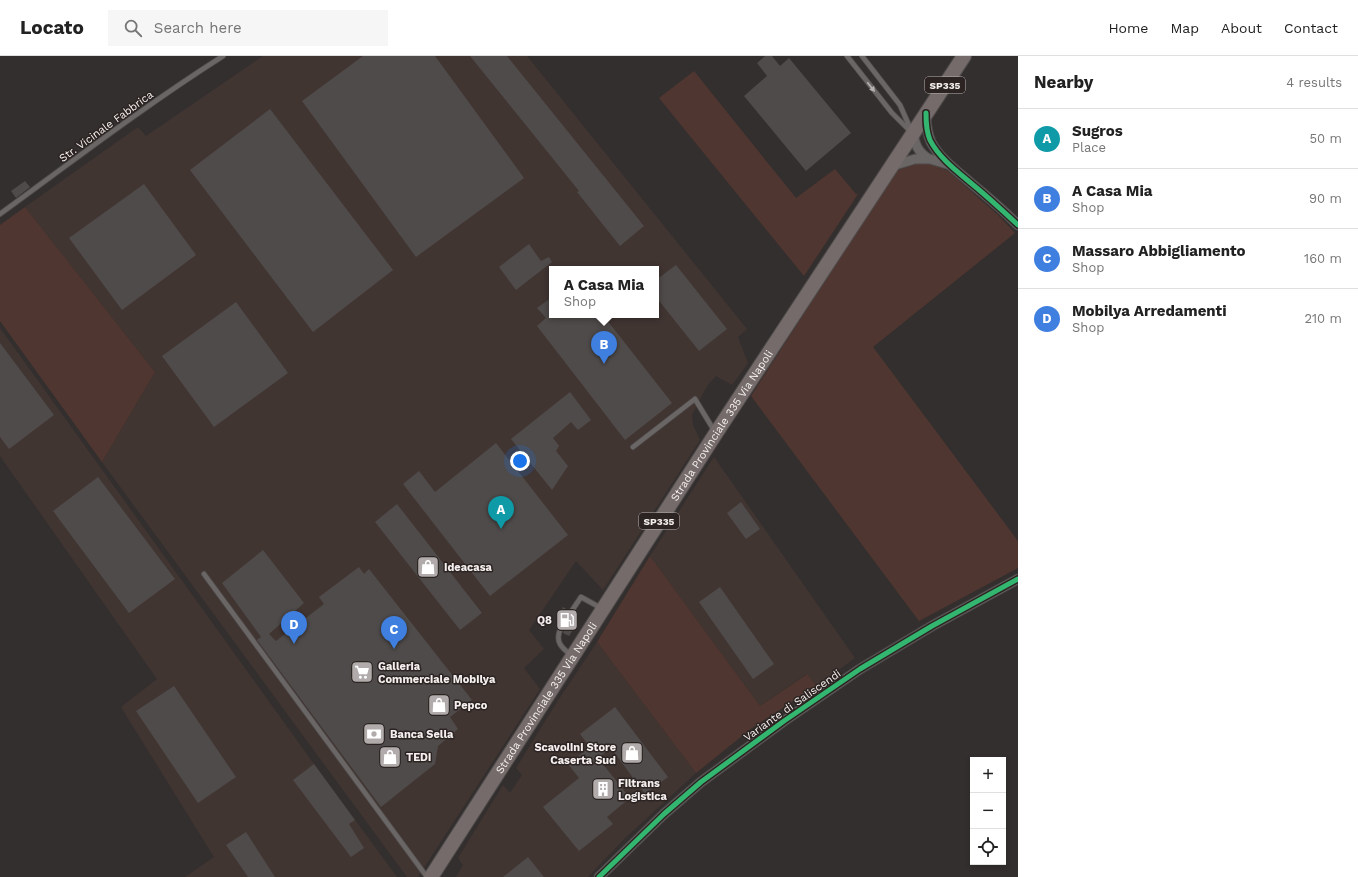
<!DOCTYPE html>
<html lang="en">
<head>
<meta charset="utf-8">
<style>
	:root { --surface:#fff; --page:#f6f6f6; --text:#222; --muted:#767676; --line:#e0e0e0; --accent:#1a73e8 }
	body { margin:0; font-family:"Work Sans",sans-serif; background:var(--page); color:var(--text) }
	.controls { position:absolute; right:12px; bottom:12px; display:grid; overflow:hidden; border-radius:0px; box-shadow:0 2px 6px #0003 }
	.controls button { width:36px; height:36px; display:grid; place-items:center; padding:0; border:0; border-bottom:1px solid var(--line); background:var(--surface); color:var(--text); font:20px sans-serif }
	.you { position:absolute; left:520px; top:405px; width:14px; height:14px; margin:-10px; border:3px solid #fff; border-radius:50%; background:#1a73e8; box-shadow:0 0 0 6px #1a73e833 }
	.badge { display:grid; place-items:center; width:26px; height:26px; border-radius:50%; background:var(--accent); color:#fff; font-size:13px; font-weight:700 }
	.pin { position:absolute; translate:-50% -33px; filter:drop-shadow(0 1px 2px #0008) }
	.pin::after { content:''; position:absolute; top:21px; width:14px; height:12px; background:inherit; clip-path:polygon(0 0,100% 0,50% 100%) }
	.popup { position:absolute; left:549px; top:210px; width:110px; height:52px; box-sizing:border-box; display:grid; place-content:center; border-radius:0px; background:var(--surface); filter:drop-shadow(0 1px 3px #0005); font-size:13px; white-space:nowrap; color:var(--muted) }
	.popup b { font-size:15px; color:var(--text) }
	.popup::after { content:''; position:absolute; left:50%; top:100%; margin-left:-8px; border:8px solid transparent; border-top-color:var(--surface) }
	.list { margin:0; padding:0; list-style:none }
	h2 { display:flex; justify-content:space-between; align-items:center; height:52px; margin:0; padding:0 16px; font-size:17px }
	h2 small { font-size:13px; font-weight:400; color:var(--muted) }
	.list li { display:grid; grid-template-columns:26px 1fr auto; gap:12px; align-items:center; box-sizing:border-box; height:60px; padding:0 16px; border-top:1px solid var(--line) }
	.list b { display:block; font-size:15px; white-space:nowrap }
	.list p { margin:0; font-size:13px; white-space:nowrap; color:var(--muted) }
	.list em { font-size:13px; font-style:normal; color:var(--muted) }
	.icon { flex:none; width:22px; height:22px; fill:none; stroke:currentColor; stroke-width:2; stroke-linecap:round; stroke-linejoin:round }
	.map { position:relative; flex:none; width:1018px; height:821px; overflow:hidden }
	header { display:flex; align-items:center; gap:24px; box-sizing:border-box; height:56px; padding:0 20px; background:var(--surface); border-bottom:1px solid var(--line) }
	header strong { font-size:19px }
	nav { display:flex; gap:22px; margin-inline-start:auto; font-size:14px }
	.search { width:280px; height:36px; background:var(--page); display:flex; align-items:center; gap:10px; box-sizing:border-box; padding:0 14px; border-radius:0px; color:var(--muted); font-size:15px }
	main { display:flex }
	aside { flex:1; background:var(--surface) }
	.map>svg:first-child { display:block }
</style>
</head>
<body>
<header>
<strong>Locato</strong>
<div class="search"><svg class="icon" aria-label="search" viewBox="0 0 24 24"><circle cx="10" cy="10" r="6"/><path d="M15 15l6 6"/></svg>Search here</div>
<nav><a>Home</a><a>Map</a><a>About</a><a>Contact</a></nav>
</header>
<main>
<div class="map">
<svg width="1018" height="821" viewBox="0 0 1018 821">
	<rect width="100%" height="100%" fill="#332f2e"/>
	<path fill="#413532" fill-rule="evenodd" d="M 263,0 L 527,0 L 747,273 L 738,281 L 748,307 L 732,329 L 716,320 L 707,330 L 692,359 L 693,369 L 700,384 L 603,534 L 576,505 L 529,574 L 544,593 L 524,612 L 540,633 L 418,821 L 407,821 L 102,406 L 155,316 L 25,151 L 138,71 L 146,80 ZM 552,213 L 656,213 L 656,259 L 552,259 Z
		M 0,272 L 314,708 L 397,821 L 185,821 L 214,801 L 121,651 L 157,623 L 0,400 Z
		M 714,401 L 855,602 L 816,630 L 806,618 L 760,650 L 650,500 Z
		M 597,586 L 696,717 L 625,782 L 588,821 L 456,821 L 463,809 L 458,802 L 503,729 L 510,737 L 522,719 L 516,712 L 559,643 Z"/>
	<path fill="#503630" d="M 694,15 L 796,142 L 835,113 L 856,138 L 858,138 L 804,220 L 659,42 Z
		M 929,107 L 948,115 L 998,159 L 1015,177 L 873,291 L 1018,485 L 1018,512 L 919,565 L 751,340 L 896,115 L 916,108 Z
		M 25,151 L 155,316 L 102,406 L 0,265 L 0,169 Z
		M 650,500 L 760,650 L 807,618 L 816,630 L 752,672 L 696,717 L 597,586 Z"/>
	<path fill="#4f4b4a" d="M 363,0 L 435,0 L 524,122 L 416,201 L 302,45 Z
		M 470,0 L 507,0 L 644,170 L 620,190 L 577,136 L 579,135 Z
		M 765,0 L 772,0 L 780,10 L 789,2 L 851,77 L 806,115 L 744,40 L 767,20 L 757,7 Z
		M 270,53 L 393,214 L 313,276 L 190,114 Z
		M 25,125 L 30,131 L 16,142 L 11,135 Z
		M 144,128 L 196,199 L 122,254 L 69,182 Z
		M 529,188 L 541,205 L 549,201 L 552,206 L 516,234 L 499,211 Z
		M 676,209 L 727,273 L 699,295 L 656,241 L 656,224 Z
		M 552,241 L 552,259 L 603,259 L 672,347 L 625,384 L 537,270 L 546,262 L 537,252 Z
		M 236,246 L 288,317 L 214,371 L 162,300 Z
		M 0,287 L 54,359 L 9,393 L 0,381 Z
		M 570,336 L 591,364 L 578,374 L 571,366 L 553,382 L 559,390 L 556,395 L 568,410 L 552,434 L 511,383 Z
		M 496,387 L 568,479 L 490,540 L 403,428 L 419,415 L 435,436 Z
		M 98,421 L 175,523 L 129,557 L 53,455 Z
		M 741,446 L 760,473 L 746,483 L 727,457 Z
		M 397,448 L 482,557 L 460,574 L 375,466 Z
		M 263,494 L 304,547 L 269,578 L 276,585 L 324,548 L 319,541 L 359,511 L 364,518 L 369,513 L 472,644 L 450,661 L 458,673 L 438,690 L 435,708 L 381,751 L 257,584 L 261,581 L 222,527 Z
		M 720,531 L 774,608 L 753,623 L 699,546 Z
		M 563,551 L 568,554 L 568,557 L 570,559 L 567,564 L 576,569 L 569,580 L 563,577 L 564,574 L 562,571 L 566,564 L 558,559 Z
		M 174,630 L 236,721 L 198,747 L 136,655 Z
		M 615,651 L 668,721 L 645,738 L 611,692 L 598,702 L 630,742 L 607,761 L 613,768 L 579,795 L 543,751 L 579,722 L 568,708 L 590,691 L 580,678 Z
		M 314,708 L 355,764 L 349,768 L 364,792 L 351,801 L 293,724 Z
		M 246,776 L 275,821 L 248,821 L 226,789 Z
		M 528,801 L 544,821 L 503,821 Z"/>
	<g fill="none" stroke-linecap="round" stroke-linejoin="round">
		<g stroke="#4f4b4b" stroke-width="6">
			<path id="lane" d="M 847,0 L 892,57 L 911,76
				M 862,0 L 900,49 L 911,74
				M 0,158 C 74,104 146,49 223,0
				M 633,391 L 695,343 L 715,376
				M 204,518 L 427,821
				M 571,556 L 581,541 L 601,552
				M 560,574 C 555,586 562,592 571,599"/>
		</g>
		<g stroke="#4f4b4b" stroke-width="11">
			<path id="street" d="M 926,59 C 926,68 927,77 931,86 C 940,103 957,115 972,128 C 988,141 1003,154 1018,169
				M 913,77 C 915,89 918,96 929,103
				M 892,110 L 915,103 L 930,103 L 950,109
				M 599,821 L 664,758 L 701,726 L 784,665 L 860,613 L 932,570 L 1018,523"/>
		</g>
		<g stroke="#4f4b4b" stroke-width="16">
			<g id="primary">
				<path id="s1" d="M 431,821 L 716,377 L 964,0"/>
			</g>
		</g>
		<use href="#lane" stroke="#6a6666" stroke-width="4.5"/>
		<use href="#street" stroke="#6a6666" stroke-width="9"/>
		<use href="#primary" stroke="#746b6a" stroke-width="14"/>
		<g stroke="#2b2422" stroke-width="8">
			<path id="cycleway" d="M 926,57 C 926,66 926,75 930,84 C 939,102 958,116 972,128 C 988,141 1003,155 1018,169
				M 599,821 L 664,758 L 701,726 L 784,665 L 860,613 L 932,570 L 1018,523"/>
		</g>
		<use href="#cycleway" stroke="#33b770" stroke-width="5"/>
	</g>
	<defs><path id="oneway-solid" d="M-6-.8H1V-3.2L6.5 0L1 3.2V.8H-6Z"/></defs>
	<use fill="#b6b2b1" href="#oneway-solid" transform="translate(871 31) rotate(52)"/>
	<defs>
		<g id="shop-square" transform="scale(1.15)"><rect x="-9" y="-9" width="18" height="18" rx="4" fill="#b1acab" stroke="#2b2422"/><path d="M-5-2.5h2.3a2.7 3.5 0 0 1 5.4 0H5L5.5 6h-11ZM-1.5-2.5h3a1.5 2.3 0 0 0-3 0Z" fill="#fff"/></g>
		<g id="fuel-square" transform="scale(1.15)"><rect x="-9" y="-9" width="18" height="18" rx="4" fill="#b1acab" stroke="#2b2422"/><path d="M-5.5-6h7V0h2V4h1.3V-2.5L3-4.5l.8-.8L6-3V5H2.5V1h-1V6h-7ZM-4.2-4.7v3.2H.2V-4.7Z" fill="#fff"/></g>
		<g id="supermarket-square" transform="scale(1.15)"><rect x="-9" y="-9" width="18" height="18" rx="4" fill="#b1acab" stroke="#2b2422"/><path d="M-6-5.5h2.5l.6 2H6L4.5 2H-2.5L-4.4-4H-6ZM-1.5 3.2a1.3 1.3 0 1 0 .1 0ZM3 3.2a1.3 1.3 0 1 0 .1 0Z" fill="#fff"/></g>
		<g id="bank-square" transform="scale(1.15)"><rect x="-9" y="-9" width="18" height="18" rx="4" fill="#b1acab" stroke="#2b2422"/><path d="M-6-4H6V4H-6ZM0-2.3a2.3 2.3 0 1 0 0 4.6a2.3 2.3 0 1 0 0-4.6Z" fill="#fff"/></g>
		<g id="building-square" transform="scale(1.15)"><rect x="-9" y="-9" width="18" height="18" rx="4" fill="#b1acab" stroke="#2b2422"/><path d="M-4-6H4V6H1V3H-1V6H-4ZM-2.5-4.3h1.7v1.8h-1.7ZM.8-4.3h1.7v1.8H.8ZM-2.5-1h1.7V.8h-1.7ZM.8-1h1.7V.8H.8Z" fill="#fff"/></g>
	</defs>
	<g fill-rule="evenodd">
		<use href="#shop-square" x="428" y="511"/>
		<use href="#fuel-square" x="567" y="564"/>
		<use href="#supermarket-square" x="362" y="616"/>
		<use href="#shop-square" x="439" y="649"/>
		<use href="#bank-square" x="374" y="678"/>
		<use href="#shop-square" x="632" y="697"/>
		<use href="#shop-square" x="390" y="701"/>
		<use href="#building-square" x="603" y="733"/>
	</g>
	<g text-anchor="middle" stroke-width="3" stroke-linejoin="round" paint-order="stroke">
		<g fill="#2b2422" stroke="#b8b3b2" stroke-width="1">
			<rect x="925" y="21" width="40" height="16" rx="3"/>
			<rect x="639" y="457" width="40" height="16" rx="3"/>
		</g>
		<g font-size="10" font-weight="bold" fill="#f5f0ef">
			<text x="945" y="33">SP335</text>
			<text x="659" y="469">SP335</text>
		</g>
		<g font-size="11" fill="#f5f0ef" stroke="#2b2422">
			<text transform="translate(106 70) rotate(-36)" y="4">Str. Vicinale Fabbrica</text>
			<text dy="4" stroke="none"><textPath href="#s1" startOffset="537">Strada Provinciale 335 Via Napoli</textPath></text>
			<text dy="4" stroke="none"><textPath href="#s1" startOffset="213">Strada Provinciale 335 Via Napoli</textPath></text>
			<text transform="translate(792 649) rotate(-35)" y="4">Variante di Saliscendi</text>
		</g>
		<g font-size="11" font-weight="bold" fill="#f5f0ef" stroke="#2b2422" text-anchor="start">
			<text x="444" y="515">Ideacasa</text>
			<text x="552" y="568" text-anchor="end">Q8</text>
			<text x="378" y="614">Galleria<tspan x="378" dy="13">Commerciale Mobilya</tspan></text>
			<text x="454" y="653">Pepco</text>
			<text x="390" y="682">Banca Sella</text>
			<text x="616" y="695" text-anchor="end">Scavolini Store<tspan x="616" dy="13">Caserta Sud</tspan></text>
			<text x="406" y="705">TEDi</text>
			<text x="618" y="731">Filtrans<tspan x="618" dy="13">Logistica</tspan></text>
		</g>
	</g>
</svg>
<div class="controls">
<button>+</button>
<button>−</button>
<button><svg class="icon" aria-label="locate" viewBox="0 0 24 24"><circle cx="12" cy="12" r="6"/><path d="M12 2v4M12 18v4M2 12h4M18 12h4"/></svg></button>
</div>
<div class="you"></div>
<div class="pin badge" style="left:501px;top:473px;background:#0f9aa8">A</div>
<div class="pin badge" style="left:604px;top:308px;background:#3f7fe0">B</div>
<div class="popup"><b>A Casa Mia</b>Shop</div>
<div class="pin badge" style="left:394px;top:593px;background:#3f7fe0">C</div>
<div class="pin badge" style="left:294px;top:588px;background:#3f7fe0">D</div>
</div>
<aside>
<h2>Nearby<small>4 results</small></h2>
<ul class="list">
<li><span class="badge" style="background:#0f9aa8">A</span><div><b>Sugros</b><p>Place</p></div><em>50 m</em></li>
<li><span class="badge" style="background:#3f7fe0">B</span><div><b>A Casa Mia</b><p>Shop</p></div><em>90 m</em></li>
<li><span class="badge" style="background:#3f7fe0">C</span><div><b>Massaro Abbigliamento</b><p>Shop</p></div><em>160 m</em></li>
<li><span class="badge" style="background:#3f7fe0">D</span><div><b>Mobilya Arredamenti</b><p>Shop</p></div><em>210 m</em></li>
</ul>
</aside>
</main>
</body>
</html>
